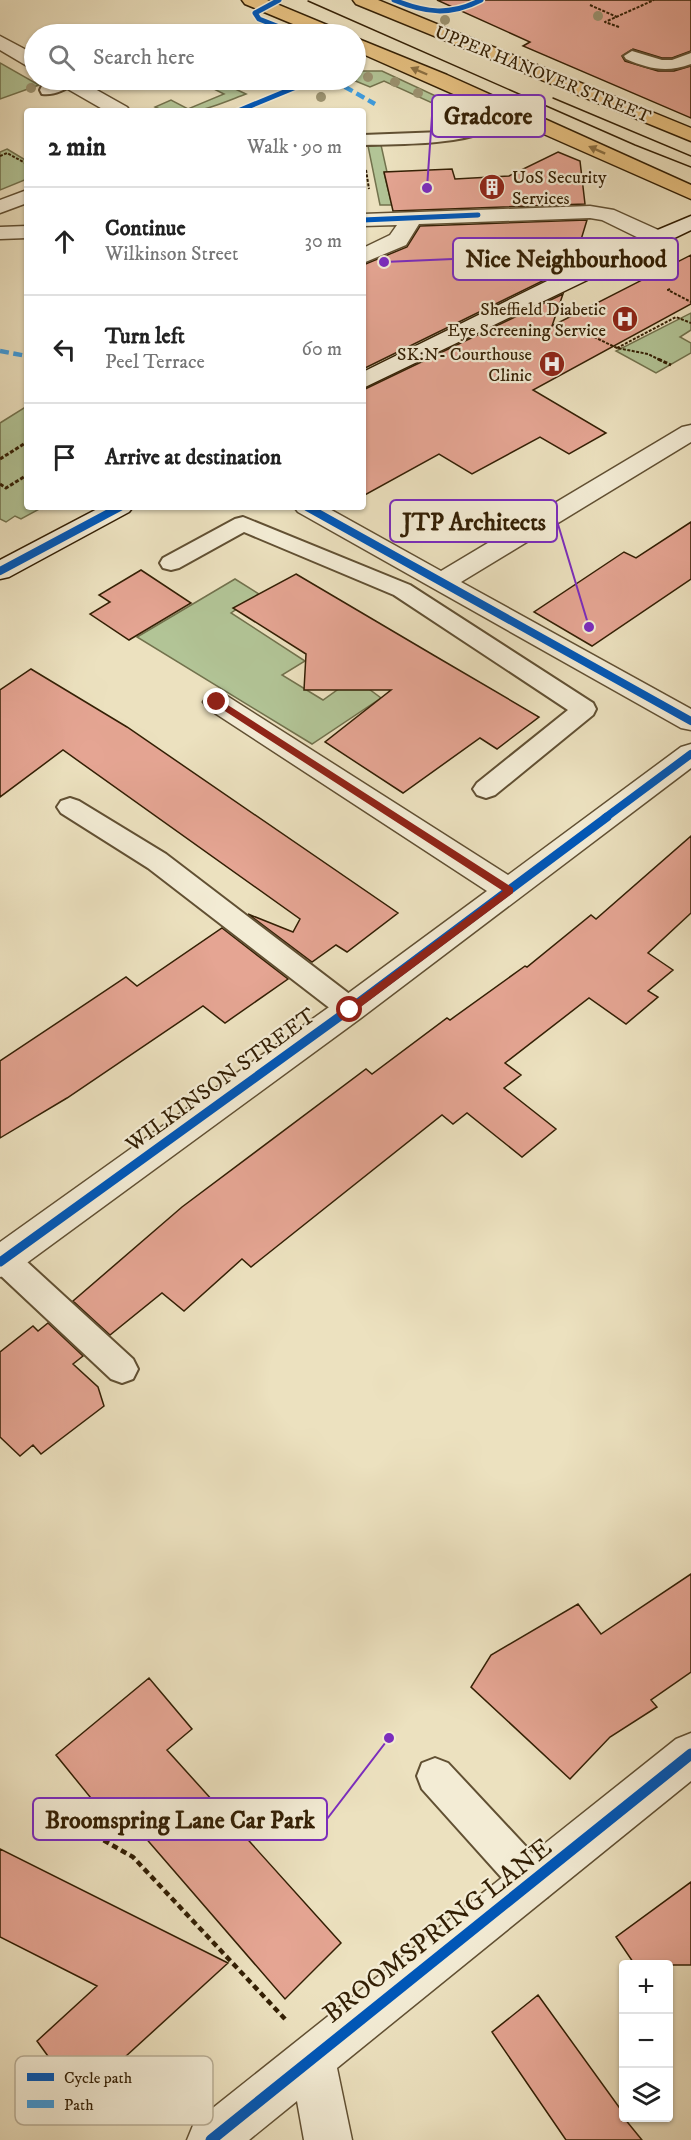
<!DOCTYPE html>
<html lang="en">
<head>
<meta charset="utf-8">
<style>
	:root { --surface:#fff; --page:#f6f6f6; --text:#222; --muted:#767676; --line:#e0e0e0 }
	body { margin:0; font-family:"IM FELL DW Pica",serif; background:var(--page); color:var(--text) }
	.controls { position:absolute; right:18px; bottom:18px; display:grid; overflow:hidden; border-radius:6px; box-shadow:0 2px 4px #0004 }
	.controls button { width:54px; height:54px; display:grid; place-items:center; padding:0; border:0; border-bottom:2px solid var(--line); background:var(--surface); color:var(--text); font:30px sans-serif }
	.stop { position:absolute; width:18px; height:18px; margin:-14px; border:4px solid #8f2418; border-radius:50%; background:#fff }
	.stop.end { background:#8f2418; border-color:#fff; box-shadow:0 2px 6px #0008 }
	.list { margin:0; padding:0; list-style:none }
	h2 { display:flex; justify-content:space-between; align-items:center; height:78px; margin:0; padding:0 24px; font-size:26px }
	h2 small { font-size:20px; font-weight:400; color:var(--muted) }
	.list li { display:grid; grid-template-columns:39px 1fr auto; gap:18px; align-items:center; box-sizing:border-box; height:108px; padding:0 24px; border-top:2px solid var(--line) }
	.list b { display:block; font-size:22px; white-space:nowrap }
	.list p { margin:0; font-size:20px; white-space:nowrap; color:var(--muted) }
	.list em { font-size:20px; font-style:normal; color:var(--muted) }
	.icon { flex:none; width:33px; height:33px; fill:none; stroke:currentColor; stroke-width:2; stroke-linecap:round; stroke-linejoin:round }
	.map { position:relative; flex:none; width:691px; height:2140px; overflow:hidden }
	.search { position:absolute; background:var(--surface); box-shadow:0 2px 4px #0004; left:24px; top:24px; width:342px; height:66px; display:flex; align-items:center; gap:15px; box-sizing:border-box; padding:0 21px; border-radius:33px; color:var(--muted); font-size:22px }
	.panel { position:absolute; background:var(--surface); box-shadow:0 2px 4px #0004; left:24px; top:108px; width:342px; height:402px; border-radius:6px }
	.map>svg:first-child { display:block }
</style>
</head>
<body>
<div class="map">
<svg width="691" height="2140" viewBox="0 0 691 2140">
	<rect width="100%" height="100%" fill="#ece1bf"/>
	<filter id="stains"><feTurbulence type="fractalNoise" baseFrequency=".00333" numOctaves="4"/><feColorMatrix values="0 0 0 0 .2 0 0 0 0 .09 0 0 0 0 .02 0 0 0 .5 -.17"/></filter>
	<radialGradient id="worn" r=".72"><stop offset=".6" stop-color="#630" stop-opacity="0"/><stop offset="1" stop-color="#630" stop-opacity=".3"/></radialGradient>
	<path fill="#b2c496" stroke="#72724d" stroke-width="1.5" d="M 0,63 L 39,85 L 0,99 Z
		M 362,71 L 382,71 L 483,118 L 474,122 L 384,81 L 370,87 L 353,80 L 356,80 L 356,74 Z
		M 196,80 L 216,80 L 246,94 C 219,104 183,122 155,107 L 171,100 L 188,109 L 224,94 Z
		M 381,145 L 387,172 L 384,173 L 392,205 L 380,205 L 368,146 Z
		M 7,149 L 27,161 L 27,179 L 0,190 L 0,152 Z
		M 691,313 L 691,330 L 680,337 L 691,343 L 691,353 L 656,373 L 616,351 Z
		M 27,406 L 27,507 L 43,507 L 21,519 L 15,516 L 6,522 L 0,519 L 0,423 Z
		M 235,579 L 259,594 L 231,613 L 305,661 L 282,675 L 323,700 L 354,678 L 381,698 L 312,744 L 137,637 Z"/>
	<path fill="#e5a593" stroke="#331f04" stroke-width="1.5" d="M 437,0 L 691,0 L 691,51 L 672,58 L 662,58 L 633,49 L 622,56 L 625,61 L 658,71 L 674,71 L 691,66 L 691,118 L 523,46 L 530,42 Z
		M 558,152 L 580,161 L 585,204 L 393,211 L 384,172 L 452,169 L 455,179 L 509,176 Z
		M 587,220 L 573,266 L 363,369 L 363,265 L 407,247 L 420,226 Z
		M 691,255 L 691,304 L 533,390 L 606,433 L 569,454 L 540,437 L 472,474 L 439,454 L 363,496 L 363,390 L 563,294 L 552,326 Z
		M 691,522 L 691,579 L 592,646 L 534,612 L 624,552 L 636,558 Z
		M 141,570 L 191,603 L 129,640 L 90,614 L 110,602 L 99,595 Z
		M 296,574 L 435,656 L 539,717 L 497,749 L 480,738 L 403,793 L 325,742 L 391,690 L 304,690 L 306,654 L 233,608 Z
		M 31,669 L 127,727 L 398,913 L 347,952 L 336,945 L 312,962 L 248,914 L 293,932 L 300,919 L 63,750 L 0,797 L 0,690 Z
		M 691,836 L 691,913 L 648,953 L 673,970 L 648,991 L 658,997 L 626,1024 L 589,998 L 505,1063 L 521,1075 L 504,1088 L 556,1129 L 522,1157 L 467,1113 L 453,1124 L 442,1115 L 251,1267 L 242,1259 L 184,1311 L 162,1293 L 110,1335 L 73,1301 L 182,1207 L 366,1069 L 372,1074 L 447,1018 L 450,1020 L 525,966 L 527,967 L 591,915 L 596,919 Z
		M 222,928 L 288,979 L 225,1023 L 203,1006 L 67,1098 L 0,1138 L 0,1061 L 126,977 L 137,986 Z
		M 48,1323 L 83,1356 L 73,1364 L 98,1387 L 104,1406 L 41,1454 L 33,1445 L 20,1456 L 0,1437 L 0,1352 L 33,1326 L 38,1331 Z
		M 691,1574 L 691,1672 L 651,1700 L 657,1707 L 610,1737 L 570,1779 L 471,1687 L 491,1655 L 578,1604 L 601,1634 Z
		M 149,1678 L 192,1729 L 167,1750 L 341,1943 L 285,1999 L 111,1798 L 99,1808 L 56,1755 Z
		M 0,1849 L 228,1963 L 79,2099 L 37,2041 L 97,1986 L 0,1937 Z
		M 691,1882 L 691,1965 L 635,1965 L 616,1937 Z
		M 538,1995 L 624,2114 L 624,2118 L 642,2140 L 566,2140 L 492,2032 Z"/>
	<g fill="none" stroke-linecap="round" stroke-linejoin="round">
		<g stroke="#615033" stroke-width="4">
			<path id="service" d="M 632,51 L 662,60 L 672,60 L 691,53 L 691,64 C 667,73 649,69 626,59 L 624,56 Z
				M 58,80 L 76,81 C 69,89 53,96 42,94 L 40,90 L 42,86 Z
				M 487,121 L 493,122 L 496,126 L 493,130 C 451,145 408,144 363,145 L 363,135 L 442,132 Z
				M 243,517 L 410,585 L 593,703 L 596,709 L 593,715 L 495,795 L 486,798 L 477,795 L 473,789 L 477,783 L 568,710 L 394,595 L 244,532 L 179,568 L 171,570 L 163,568 L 160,563 L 163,558 L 235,519 Z
				M 70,798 L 79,801 L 166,854 L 360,1002 L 364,1009 L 360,1016 L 350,1020 L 340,1016 L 148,868 L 61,813 L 57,807 L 61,801 Z
				M 3,1246 L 14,1250 L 133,1359 L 138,1369 L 133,1379 L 122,1383 L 111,1379 L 0,1275 L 0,1247 Z
				M 435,1758 L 448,1763 L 547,1869 L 552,1883 L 547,1897 L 533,1902 L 519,1897 L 422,1789 L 417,1776 L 422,1763 Z"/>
		</g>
		<g stroke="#615033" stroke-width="3">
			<path id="minor" d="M 0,36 L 34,54 L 34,68 L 27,66 L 0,50 Z
				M 56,80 L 79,80 L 127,107 L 130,111 L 106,111 L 59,84 Z
				M 27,190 L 27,203 L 0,213 L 0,200 Z
				M 590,206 L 614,210 L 665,233 L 668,238 L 665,243 L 657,244 L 649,243 L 602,220 L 590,218 L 419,224 L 406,245 L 363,263 L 363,248 L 390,235 L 397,225 L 363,226 L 363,214 Z
				M 27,226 L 27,238 L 0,239 L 0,227 Z
				M 691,425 L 691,442 L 461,582 L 691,709 L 691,730 L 681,728 L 298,512 L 294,507 L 326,507 L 441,571 L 682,427 Z
				M 217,693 L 227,696 L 508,875 L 681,747 L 691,744 L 691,768 L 361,1018 L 13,1273 L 0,1277 L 0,1242 L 339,1000 L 487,891 L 207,708 L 203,702 L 207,696 Z
				M 691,1733 L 691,1781 L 337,2068 L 352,2140 L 304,2140 L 297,2101 L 249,2140 L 187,2140 L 194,2123 L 676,1739 Z"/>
		</g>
		<g stroke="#331f04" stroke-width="3">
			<path id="secondary" d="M 691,216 L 691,230 L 363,388 L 363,372 L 612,249 Z
				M 101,507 L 133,507 L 129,512 L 9,577 L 0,579 L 0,560 Z"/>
		</g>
		<g stroke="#331f04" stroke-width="3">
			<path id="trunk" d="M 242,0 L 267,0 L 339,30 L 341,34 L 317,34 L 245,4 Z
				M 353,0 L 378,0 L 691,128 L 691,141 L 356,4 Z
				M 356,38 L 447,75 L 691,185 L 691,199 L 356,51 Z"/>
		</g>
		<path stroke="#331f04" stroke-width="2" stroke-dasharray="3 1.5" stroke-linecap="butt" d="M 590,5 L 617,17
			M 619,27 L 605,22 L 654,0
			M 0,156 L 7,153 L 27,164
			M 366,170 L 369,189
			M 670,289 L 668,290 L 691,302
			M 594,337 L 617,348 L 648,354 L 662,361
			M 617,348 L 676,317 L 691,323"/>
		<path stroke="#331f04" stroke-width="3" stroke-dasharray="4 2" stroke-linecap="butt" d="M 658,359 L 671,365
			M 0,459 L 27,442
			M 0,484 L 6,488 L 27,475"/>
		<path stroke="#331f04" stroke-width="4.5" stroke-dasharray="6 4" stroke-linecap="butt" d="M 34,1801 L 133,1857 L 285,2019"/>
		<use href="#service" fill="#f3ecd5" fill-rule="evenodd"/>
		<use href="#minor" fill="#f3ecd5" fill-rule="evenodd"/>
		<use href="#secondary" fill="#f3ecd5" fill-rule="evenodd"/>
		<use href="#trunk" fill="#e6c080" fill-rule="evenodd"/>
		<path stroke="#331f04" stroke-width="1.5" d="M 308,1 L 635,145 L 691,167
			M 553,98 L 691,156"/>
		<path stroke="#3e9bdd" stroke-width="4.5" stroke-dasharray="9 4.5" stroke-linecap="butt" d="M 333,80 L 375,104
			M 487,126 L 494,123
			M 0,351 L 27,356"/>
		<g stroke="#f3ecd5" stroke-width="8">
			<path id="cycleway-far3" d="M 279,0 L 255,13 L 259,19 L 297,34
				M 394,0 C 426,13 450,16 481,0
				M 238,111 L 313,80
				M 363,220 L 478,215"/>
		</g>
		<g stroke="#f3ecd5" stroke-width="10">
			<path id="cycleway-far2" d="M 307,507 L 691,721
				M 0,571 L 120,507
				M 605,818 L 691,754"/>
		</g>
		<g stroke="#f3ecd5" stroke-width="13">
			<path id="cycleway-far1" d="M 0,1262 L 350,1009 L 607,817"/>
		</g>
		<g stroke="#f3ecd5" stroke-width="15">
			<path id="cycleway" d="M 211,2140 L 691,1754"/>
		</g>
		<use href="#cycleway-far3" stroke="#0057b8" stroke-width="5"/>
		<use href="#cycleway-far2" stroke="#0057b8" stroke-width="8"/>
		<use href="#cycleway-far1" stroke="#0057b8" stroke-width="9"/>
		<use href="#cycleway" stroke="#0057b8" stroke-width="11"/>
	</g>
	<g fill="#9b9270">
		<circle cx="598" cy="16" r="5"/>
		<circle cx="445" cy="20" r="5"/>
		<circle cx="368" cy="77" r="5"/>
		<circle cx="395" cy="82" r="5"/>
		<circle cx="31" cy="88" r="5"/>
		<circle cx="418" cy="93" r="5"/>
		<circle cx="321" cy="97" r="5"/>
	</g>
	<defs><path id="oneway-solid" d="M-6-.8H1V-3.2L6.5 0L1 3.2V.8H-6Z" transform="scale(1.5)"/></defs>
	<g fill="#8c7042">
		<use href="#oneway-solid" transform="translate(419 71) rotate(-157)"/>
		<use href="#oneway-solid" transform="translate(597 150) rotate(-156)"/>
	</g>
	<path fill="#8f2418" d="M 214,700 L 220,700 L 513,888 L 513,893 L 354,1012 L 347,1012 L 347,1007 L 503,891 L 214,704 Z"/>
	<defs>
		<g id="building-disc" transform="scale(1.35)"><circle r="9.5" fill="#8f2418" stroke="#f3ecd5"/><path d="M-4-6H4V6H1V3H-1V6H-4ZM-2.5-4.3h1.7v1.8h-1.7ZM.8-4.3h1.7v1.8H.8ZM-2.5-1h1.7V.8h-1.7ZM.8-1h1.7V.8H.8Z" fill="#fff"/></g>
		<g id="hospital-disc" transform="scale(1.35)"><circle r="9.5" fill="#8f2418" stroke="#f3ecd5"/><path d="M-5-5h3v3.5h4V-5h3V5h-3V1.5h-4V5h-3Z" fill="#fff"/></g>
	</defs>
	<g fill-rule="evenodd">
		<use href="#building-disc" x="492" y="187"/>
		<use href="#hospital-disc" x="625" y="319"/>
		<use href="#hospital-disc" x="552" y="364"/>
	</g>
	<g text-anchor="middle" stroke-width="4.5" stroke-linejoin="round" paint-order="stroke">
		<g font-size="18" fill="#331f04" stroke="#f3ecd5">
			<text transform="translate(543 74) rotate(22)" y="6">UPPER HANOVER STREET</text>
		</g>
		<g font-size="18" fill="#331f04" stroke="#f3ecd5" text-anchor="end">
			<text x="512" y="183" text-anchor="start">UoS Security<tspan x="512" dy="21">Services</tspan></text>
			<text x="606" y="315">Sheffield Diabetic<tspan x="606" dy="21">Eye Screening Service</tspan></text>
			<text x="532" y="360">SK:N- Courthouse<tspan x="532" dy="21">Clinic</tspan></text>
		</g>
		<g font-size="22" fill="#331f04" stroke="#f3ecd5">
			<text transform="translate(220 1079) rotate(-36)" y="8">WILKINSON STREET</text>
		</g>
		<g font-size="27" fill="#331f04" stroke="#f3ecd5">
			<text transform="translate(437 1930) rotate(-38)" y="9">BROOMSPRING LANE</text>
		</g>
	</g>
	<rect x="15" y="2056" width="198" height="69" rx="9" fill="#f3ecd5" stroke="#b9ae96" stroke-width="1.5"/>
	<rect x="27" y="2073" width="27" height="8" fill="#0057b8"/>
	<rect x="27" y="2100" width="27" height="8" fill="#3e9bdd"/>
	<g font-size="16" fill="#331f04">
		<text x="64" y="2083">Cycle path</text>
		<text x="64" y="2110">Path</text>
	</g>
	<path fill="none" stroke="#7b2cbf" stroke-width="2" d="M427 188L432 116M384 262L453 259M589 627L557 521M389 1738L327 1819"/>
	<g fill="#7b2cbf" stroke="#f3ecd5" stroke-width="2">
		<circle cx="427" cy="188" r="6"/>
		<circle cx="384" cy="262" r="6"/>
		<circle cx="589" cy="627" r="6"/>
		<circle cx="389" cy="1738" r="6"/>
	</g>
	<g fill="#f3ecd5" stroke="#7b2cbf" stroke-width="2">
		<rect x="432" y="95" width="113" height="42" rx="6"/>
		<rect x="453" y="238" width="225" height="42" rx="6"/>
		<rect x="390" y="500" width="167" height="42" rx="6"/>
		<rect x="33" y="1798" width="294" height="42" rx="6"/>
	</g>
	<g font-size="24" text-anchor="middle" font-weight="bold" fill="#331f04">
		<text x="488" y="124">Gradcore</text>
		<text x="566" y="267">Nice Neighbourhood</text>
		<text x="474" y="530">JTP Architects</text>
		<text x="180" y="1828">Broomspring Lane Car Park</text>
	</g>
	<rect width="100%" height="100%" filter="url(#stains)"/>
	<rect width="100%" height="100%" fill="url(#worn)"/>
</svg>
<div class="controls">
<button>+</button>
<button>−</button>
<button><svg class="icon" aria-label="layers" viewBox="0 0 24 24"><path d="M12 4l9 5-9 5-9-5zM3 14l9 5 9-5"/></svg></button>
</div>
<div class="stop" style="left:350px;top:1010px"></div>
<div class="stop end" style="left:217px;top:702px"></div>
<div class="search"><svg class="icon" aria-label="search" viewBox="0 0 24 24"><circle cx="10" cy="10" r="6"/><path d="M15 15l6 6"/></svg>Search here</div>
<section class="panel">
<h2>2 min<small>Walk · 90 m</small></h2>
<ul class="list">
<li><svg class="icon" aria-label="ahead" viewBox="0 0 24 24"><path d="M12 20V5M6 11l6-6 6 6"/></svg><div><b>Continue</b><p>Wilkinson Street</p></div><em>30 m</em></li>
<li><svg class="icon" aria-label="left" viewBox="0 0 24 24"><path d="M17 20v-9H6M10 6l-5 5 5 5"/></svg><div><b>Turn left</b><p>Peel Terrace</p></div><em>60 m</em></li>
<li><svg class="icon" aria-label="arrive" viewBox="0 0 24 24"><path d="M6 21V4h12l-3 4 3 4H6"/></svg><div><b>Arrive at destination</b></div></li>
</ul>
</section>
</div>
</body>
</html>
